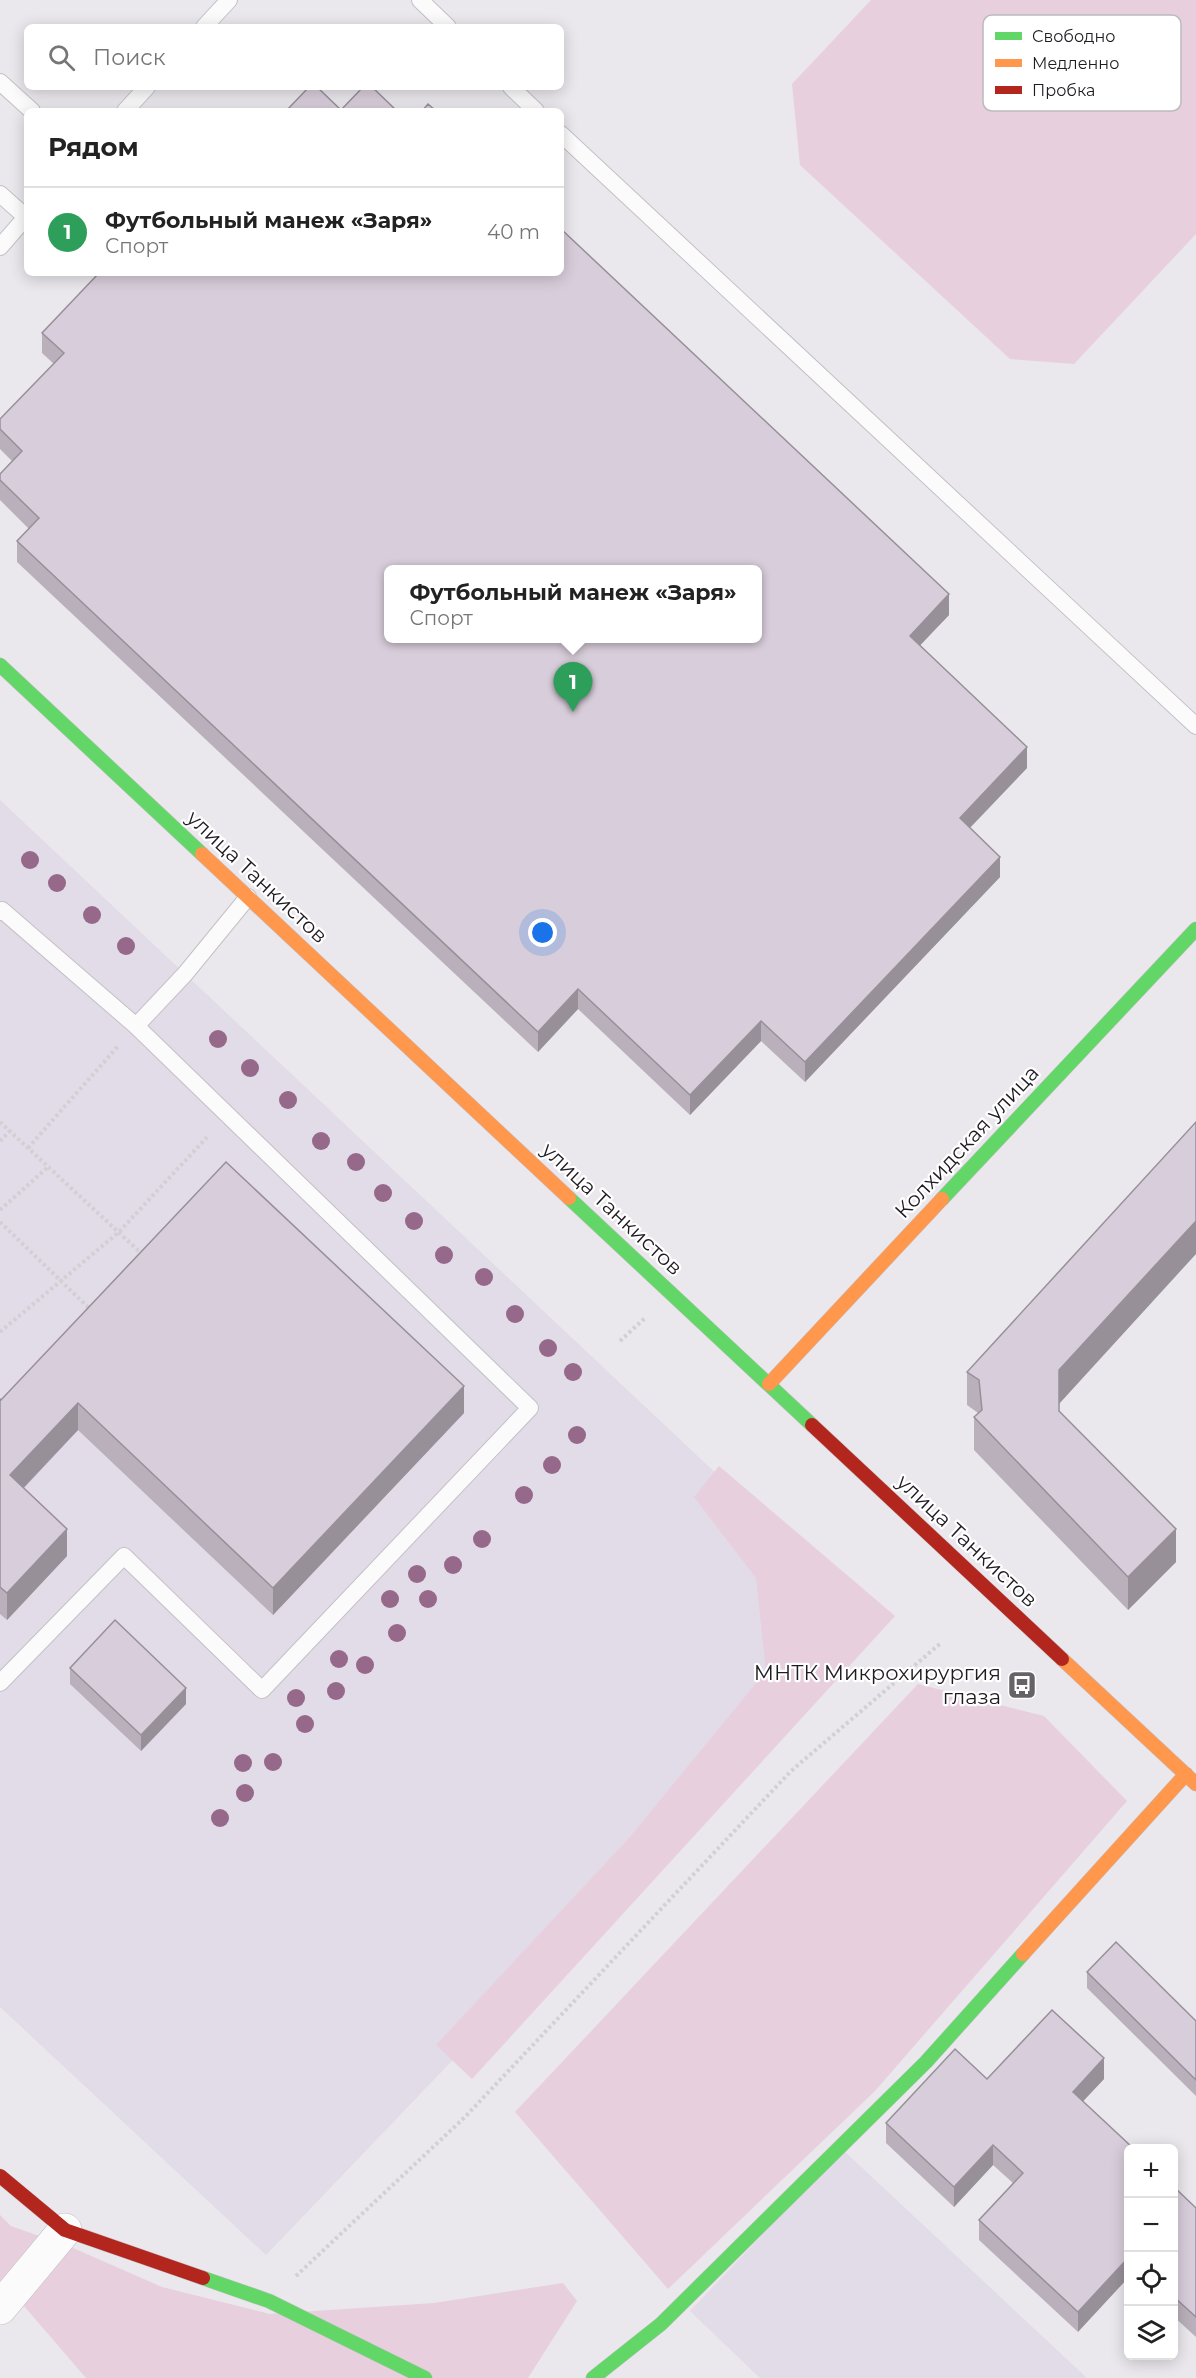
<!DOCTYPE html>
<html lang="ru">
<head>
<meta charset="utf-8">
<style>
	:root { --surface:#fff; --page:#f2f2f2; --text:#222; --muted:#767676; --line:#e0e0e0; --accent:#b45309 }
	body { margin:0; font-family:Montserrat,sans-serif; background:var(--page); color:var(--text) }
	.controls { position:absolute; right:18px; bottom:18px; display:grid; overflow:hidden; border-radius:9px; box-shadow:0 3px 15px #0003 }
	.controls button { width:54px; height:54px; display:grid; place-items:center; padding:0; border:0; border-bottom:2px solid var(--line); background:var(--surface); color:var(--text); font:30px sans-serif }
	.you { position:absolute; left:543px; top:933px; width:21px; height:21px; margin:-15px; border:4px solid #fff; border-radius:50%; background:#1a73e8; box-shadow:0 0 0 9px #1a73e833 }
	.badge { display:grid; place-items:center; width:39px; height:39px; border-radius:50%; background:var(--accent); color:#fff; font-size:20px; font-weight:700 }
	.pin { position:absolute; translate:-50% -50px; filter:drop-shadow(0 2px 3px #0008) }
	.pin::after { content:''; position:absolute; top:32px; width:21px; height:18px; background:inherit; clip-path:polygon(0 0,100% 0,50% 100%) }
	.popup { position:absolute; left:384px; top:565px; width:378px; height:78px; box-sizing:border-box; display:grid; place-content:center; border-radius:9px; background:var(--surface); filter:drop-shadow(0 2px 4px #0005); font-size:20px; white-space:nowrap; color:var(--muted) }
	.popup b { font-size:22px; color:var(--text) }
	.popup::after { content:''; position:absolute; left:50%; top:100%; margin-left:-12px; border:12px solid transparent; border-top-color:var(--surface) }
	.list { margin:0; padding:0; list-style:none }
	h2 { display:flex; justify-content:space-between; align-items:center; height:78px; margin:0; padding:0 24px; font-size:26px }
	h2 small { font-size:20px; font-weight:400; color:var(--muted) }
	.list li { display:grid; grid-template-columns:39px 1fr auto; gap:18px; align-items:center; box-sizing:border-box; height:90px; padding:0 24px; border-top:2px solid var(--line) }
	.list b { display:block; font-size:22px; white-space:nowrap }
	.list p { margin:0; font-size:20px; white-space:nowrap; color:var(--muted) }
	.list em { font-size:20px; font-style:normal; color:var(--muted) }
	.icon { flex:none; width:33px; height:33px; fill:none; stroke:currentColor; stroke-width:2; stroke-linecap:round; stroke-linejoin:round }
	.map { position:relative; flex:none; width:1196px; height:2378px; overflow:hidden }
	.search { position:absolute; background:var(--surface); box-shadow:0 3px 15px #0003; left:24px; top:24px; width:540px; height:66px; display:flex; align-items:center; gap:15px; box-sizing:border-box; padding:0 21px; border-radius:9px; color:var(--muted); font-size:22px }
	.panel { position:absolute; background:var(--surface); box-shadow:0 3px 15px #0003; left:24px; top:108px; width:540px; height:168px; border-radius:9px }
	.map>svg:first-child { display:block }
</style>
</head>
<body>
<div class="map">
<svg width="1196" height="2378" viewBox="0 0 1196 2378">
	<rect width="100%" height="100%" fill="#eae7ed"/>
	<path fill="#e2dbe8" d="M 0,800 L 873,1621 L 266,2255 L 0,2007 Z
		M 843,2150 L 1087,2378 L 760,2378 L 690,2311 Z"/>
	<path fill="#e8cfde" d="M 871,0 L 1196,0 L 1196,234 L 1074,364 L 1010,359 L 800,165 L 792,84 Z
		M 719,1466 L 895,1616 L 472,2079 L 436,2045 L 629,1838 L 766,1671 L 756,1578 L 694,1497 Z
		M 918,1684 L 1044,1716 L 1127,1801 L 875,2091 L 668,2289 L 515,2112 Z
		M 0,2215 L 11,2226 L 73,2248 L 162,2287 L 270,2314 L 434,2303 L 563,2283 L 577,2301 L 528,2378 L 86,2378 L 24,2306 L 0,2289 Z"/>
	<g fill="none" stroke-linecap="round" stroke-linejoin="round">
		<g stroke="#c4c1c6" stroke-width="18">
			<path id="lane" d="M 420,0 L 448,27
				M 204,27 L 229,0
				M 0,82 L 32,111
				M 511,87 L 536,111
				M 125,111 L 147,87
				M 561,134 L 1196,726
				M 0,194 L 26,217
				M 0,247 L 27,216
				M 0,912 L 2,910 L 136,1026 L 530,1408 L 262,1690 L 124,1556 L 0,1683
				M 136,1026 L 185,974 L 248,897"/>
		</g>
		<g stroke="#c4c1c6" stroke-width="34">
			<path id="street" d="M 0,2308 L 65,2230"/>
		</g>
		<g stroke="#c4c1c6" stroke-width="15">
			<path id="fast" d="M 0,665 L 202,854
				M 569,1198 L 812,1425
				M 942,1199 L 1196,929
				M 203,2278 L 269,2301 L 425,2378
				M 593,2378 L 661,2324 L 926,2062 L 1023,1954"/>
		</g>
		<g stroke="#c4c1c6" stroke-width="15">
			<path id="slow" d="M 202,854 L 569,1198
				M 769,1384 L 942,1199
				M 1062,1659 L 1196,1784
				M 1023,1954 L 1186,1774"/>
		</g>
		<g stroke="#c4c1c6" stroke-width="15">
			<path id="jam" d="M 812,1425 L 1062,1659
				M 0,2176 L 65,2230 L 203,2278"/>
		</g>
		<path stroke="#d1d0d2" stroke-width="4" stroke-dasharray="3 3" stroke-linecap="butt" d="M 0,1122 L 142,1254
			M 0,1141 L 10,1131
			M 28,1148 L 119,1045
			M 0,1210 L 48,1167
			M 0,1222 L 92,1311
			M 0,1332 L 119,1232 L 209,1135
			M 620,1341 L 645,1318
			M 296,2276 L 465,2117 L 791,1771 L 942,1642"/>
		<use href="#lane" stroke="#fcfbfc" stroke-width="16"/>
		<use href="#street" stroke="#fcfbfc" stroke-width="33"/>
		<use href="#fast" stroke="#63d668" stroke-width="14"/>
		<use href="#slow" stroke="#ff974d" stroke-width="14"/>
		<use href="#jam" stroke="#b3261e" stroke-width="14"/>
	</g>
	<g fill="#96688a">
		<circle cx="30" cy="860" r="9"/>
		<circle cx="57" cy="883" r="9"/>
		<circle cx="92" cy="915" r="9"/>
		<circle cx="126" cy="946" r="9"/>
		<circle cx="218" cy="1039" r="9"/>
		<circle cx="250" cy="1068" r="9"/>
		<circle cx="288" cy="1100" r="9"/>
		<circle cx="321" cy="1141" r="9"/>
		<circle cx="356" cy="1162" r="9"/>
		<circle cx="383" cy="1193" r="9"/>
		<circle cx="414" cy="1221" r="9"/>
		<circle cx="444" cy="1255" r="9"/>
		<circle cx="484" cy="1277" r="9"/>
		<circle cx="515" cy="1314" r="9"/>
		<circle cx="548" cy="1348" r="9"/>
		<circle cx="573" cy="1372" r="9"/>
		<circle cx="577" cy="1435" r="9"/>
		<circle cx="552" cy="1465" r="9"/>
		<circle cx="524" cy="1495" r="9"/>
		<circle cx="482" cy="1539" r="9"/>
		<circle cx="453" cy="1565" r="9"/>
		<circle cx="417" cy="1574" r="9"/>
		<circle cx="390" cy="1599" r="9"/>
		<circle cx="428" cy="1599" r="9"/>
		<circle cx="397" cy="1633" r="9"/>
		<circle cx="339" cy="1659" r="9"/>
		<circle cx="365" cy="1665" r="9"/>
		<circle cx="336" cy="1691" r="9"/>
		<circle cx="296" cy="1698" r="9"/>
		<circle cx="305" cy="1724" r="9"/>
		<circle cx="273" cy="1762" r="9"/>
		<circle cx="243" cy="1763" r="9"/>
		<circle cx="245" cy="1793" r="9"/>
		<circle cx="220" cy="1818" r="9"/>
	</g>
	<path fill="#bab0bb" d="M 42,333 L 949,615 L 920,645 L 1027,768 L 970,828 L 1000,877 L 805,1082 L 761,1041 L 690,1115 L 578,1009 L 538,1052 L 17,562 L 17,541 L 29,529 L 0,500 L 0,474 L 12,461 L 0,449 L 0,419 L 54,364 L 42,353 Z
		M 967,1372 L 1059,1404 L 1059,1411 L 1176,1562 L 1128,1610 L 974,1450 L 974,1417 L 978,1413 L 967,1405 Z
		M 0,1399 L 1,1400 L 464,1413 L 273,1615 L 78,1430 L 24,1488 L 67,1556 L 7,1620 L 0,1614 Z
		M 70,1668 L 186,1704 L 141,1751 L 70,1684 Z
		M 1087,1972 L 1196,2021 L 1196,2096 L 1087,1988 Z
		M 987,2079 L 1104,2079 L 1083,2101 L 1078,2332 L 979,2240 L 979,2220 L 1013,2183 L 993,2165 L 954,2207 L 886,2143 L 886,2123 Z
		M 1173,2186 L 1196,2208 L 1196,2337 L 1173,2316 Z"/>
	<path fill="#979099" d="M 949,594 L 949,615 L 910,656 L 910,636 Z
		M 1027,747 L 1027,768 L 960,838 L 960,818 Z
		M 1000,857 L 1000,877 L 805,1082 L 805,1062 Z
		M 578,989 L 578,1009 L 538,1052 L 538,1032 Z
		M 761,1021 L 761,1041 L 690,1115 L 690,1095 Z
		M 1196,1221 L 1196,1254 L 1059,1404 L 1059,1370 Z
		M 464,1386 L 464,1413 L 273,1615 L 273,1588 Z
		M 78,1403 L 78,1430 L 10,1502 L 10,1475 Z
		M 67,1529 L 67,1556 L 7,1620 L 7,1593 Z
		M 1176,1529 L 1176,1562 L 1128,1610 L 1128,1577 Z
		M 186,1688 L 186,1704 L 141,1751 L 141,1735 Z
		M 1104,2058 L 1104,2079 L 1073,2112 L 1073,2092 Z
		M 993,2145 L 993,2165 L 954,2207 L 954,2187 Z
		M 1128,2258 L 1128,2278 L 1078,2332 L 1078,2312 Z"/>
	<path fill="#d8cdda" stroke="#979099" stroke-width="1.5" fill-rule="evenodd" d="M 309,87 L 317,87 L 341,110 L 363,87 L 372,87 L 397,111 L 286,111 Z
		M 428,104 L 436,111 L 422,111 Z
		M 561,229 L 949,594 L 910,636 L 1027,747 L 960,818 L 1000,857 L 805,1062 L 761,1021 L 690,1095 L 578,989 L 538,1032 L 17,541 L 39,518 L 0,480 L 0,474 L 22,451 L 0,429 L 0,419 L 64,353 L 42,333 L 99,273 L 561,273 ZM 388,570 L 758,570 L 758,639 L 388,639 Z
		M 1196,1122 L 1196,1221 L 1059,1370 L 1059,1411 L 1176,1529 L 1128,1577 L 974,1417 L 982,1410 L 979,1380 L 967,1372 Z
		M 226,1162 L 464,1386 L 273,1588 L 78,1403 L 10,1475 L 67,1529 L 7,1593 L 0,1587 L 0,1399 L 1,1400 Z
		M 115,1620 L 186,1688 L 141,1735 L 70,1668 Z
		M 1116,1942 L 1196,2021 L 1196,2080 L 1087,1972 Z
		M 1052,2010 L 1104,2058 L 1073,2092 L 1133,2148 L 1128,2148 L 1128,2258 L 1078,2312 L 979,2220 L 1023,2173 L 993,2145 L 954,2187 L 886,2123 L 955,2049 L 987,2079 Z
		M 1173,2186 L 1196,2208 L 1196,2317 L 1173,2296 Z"/>
	<defs>
		<g id="bus-square" transform="scale(1.5)"><rect x="-9" y="-9" width="18" height="18" rx="4" fill="#666368" stroke="#fff"/><path d="M-5-6H5V4H4V6H2V4H-2V6H-4V4H-5ZM-3.5-4V0h7V-4ZM-3.5 1.2v1.5H-2V1.2ZM2 1.2v1.5H3.5V1.2Z" fill="#fff"/></g>
	</defs>
	<g fill-rule="evenodd">
		<use href="#bus-square" x="1022" y="1685"/>
	</g>
	<g text-anchor="middle" stroke-width="4.5" stroke-linejoin="round" paint-order="stroke">
		<g font-size="21" fill="#1f1c21" stroke="#fff">
			<text transform="translate(257 877) rotate(43)" y="7">улица Танкистов</text>
			<text transform="translate(967 1142) rotate(-47)" y="7">Колхидская улица</text>
			<text transform="translate(612 1209) rotate(43)" y="7">улица Танкистов</text>
			<text transform="translate(967 1541) rotate(43)" y="7">улица Танкистов</text>
		</g>
		<g font-size="21" fill="#1f1c21" stroke="#fff" text-anchor="end">
			<text x="1001" y="1680">МНТК Микрохирургия<tspan x="1001" dy="24">глаза</tspan></text>
		</g>
	</g>
	<rect x="983" y="15" width="198" height="96" rx="9" fill="#fff" stroke="#bcbbbc" stroke-width="1.5"/>
	<rect x="995" y="32" width="27" height="8" fill="#63d668"/>
	<rect x="995" y="59" width="27" height="8" fill="#ff974d"/>
	<rect x="995" y="86" width="27" height="8" fill="#b3261e"/>
	<g font-size="16" fill="#1f1c21">
		<text x="1032" y="42">Свободно</text>
		<text x="1032" y="69">Медленно</text>
		<text x="1032" y="96">Пробка</text>
	</g>
</svg>
<div class="controls">
<button>+</button>
<button>−</button>
<button><svg class="icon" aria-label="locate" viewBox="0 0 24 24"><circle cx="12" cy="12" r="6"/><path d="M12 2v4M12 18v4M2 12h4M18 12h4"/></svg></button>
<button><svg class="icon" aria-label="layers" viewBox="0 0 24 24"><path d="M12 4l9 5-9 5-9-5zM3 14l9 5 9-5"/></svg></button>
</div>
<div class="you"></div>
<div class="pin badge" style="left:573px;top:712px;background:#2e9e5b">1</div>
<div class="popup"><b>Футбольный манеж «Заря»</b>Спорт</div>
<div class="search"><svg class="icon" aria-label="search" viewBox="0 0 24 24"><circle cx="10" cy="10" r="6"/><path d="M15 15l6 6"/></svg>Поиск</div>
<section class="panel">
<h2>Рядом<small></small></h2>
<ul class="list">
<li><span class="badge" style="background:#2e9e5b">1</span><div><b>Футбольный манеж «Заря»</b><p>Спорт</p></div><em>40 m</em></li>
</ul>
</section>
</div>
</body>
</html>
